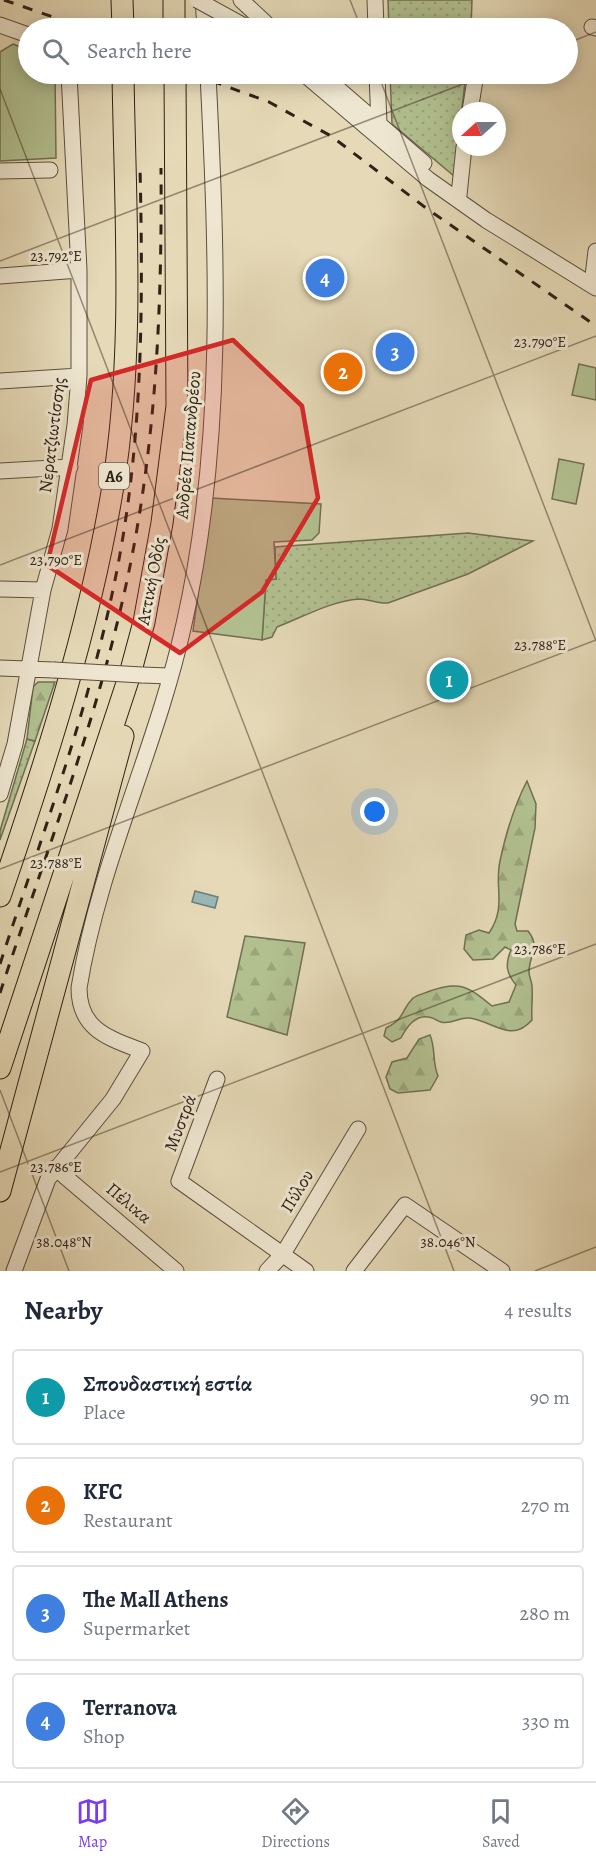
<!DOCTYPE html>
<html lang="en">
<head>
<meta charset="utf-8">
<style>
	:root { --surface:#fff; --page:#f2f2f3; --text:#1f2937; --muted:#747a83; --line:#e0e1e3; --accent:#7c3aed }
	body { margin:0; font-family:Alegreya,serif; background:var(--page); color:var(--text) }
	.compass { position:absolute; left:452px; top:102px; width:54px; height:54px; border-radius:50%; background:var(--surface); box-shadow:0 3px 15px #0003; rotate:249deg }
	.you { position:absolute; left:375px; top:812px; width:21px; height:21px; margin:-15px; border:4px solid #fff; border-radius:50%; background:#1a73e8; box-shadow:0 0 0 9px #1a73e833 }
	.badge { display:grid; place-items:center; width:39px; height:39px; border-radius:50%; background:var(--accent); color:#fff; font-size:20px; font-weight:700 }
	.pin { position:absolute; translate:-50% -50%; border:3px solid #fff; box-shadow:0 2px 6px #0006 }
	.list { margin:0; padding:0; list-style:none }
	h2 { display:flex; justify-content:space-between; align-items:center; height:78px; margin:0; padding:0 24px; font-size:26px }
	h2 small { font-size:20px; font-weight:400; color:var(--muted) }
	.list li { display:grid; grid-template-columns:39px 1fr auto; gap:18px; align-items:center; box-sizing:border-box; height:96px; margin:0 12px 12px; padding:0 12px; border:2px solid var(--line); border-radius:6px }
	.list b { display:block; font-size:22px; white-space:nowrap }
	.list p { margin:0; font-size:20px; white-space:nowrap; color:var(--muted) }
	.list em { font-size:20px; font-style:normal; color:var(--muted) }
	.icon { flex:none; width:33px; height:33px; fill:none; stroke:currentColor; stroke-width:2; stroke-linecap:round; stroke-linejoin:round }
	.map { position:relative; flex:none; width:596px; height:1271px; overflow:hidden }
	.search { position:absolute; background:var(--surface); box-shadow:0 3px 15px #0003; left:18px; right:18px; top:18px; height:66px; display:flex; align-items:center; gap:15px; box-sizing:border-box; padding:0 21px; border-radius:33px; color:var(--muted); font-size:22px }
	.sheet { height:510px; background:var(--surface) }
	nav { display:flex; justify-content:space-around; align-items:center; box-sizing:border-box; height:84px; border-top:2px solid var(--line); background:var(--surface); font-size:16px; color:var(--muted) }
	nav a { display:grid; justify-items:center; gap:3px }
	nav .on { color:var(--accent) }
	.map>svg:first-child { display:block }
</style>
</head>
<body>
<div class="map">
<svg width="596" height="1271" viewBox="0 0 596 1271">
	<defs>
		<pattern id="grass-dots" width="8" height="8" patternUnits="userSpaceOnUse" patternTransform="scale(1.5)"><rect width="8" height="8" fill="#b2c090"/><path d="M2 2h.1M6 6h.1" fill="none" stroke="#99a57b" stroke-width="1.8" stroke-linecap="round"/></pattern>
		<pattern id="forest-firs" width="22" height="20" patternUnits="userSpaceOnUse" patternTransform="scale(1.5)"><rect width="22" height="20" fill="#b2c090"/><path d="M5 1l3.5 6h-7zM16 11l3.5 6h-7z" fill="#99a57b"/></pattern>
	</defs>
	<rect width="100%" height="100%" fill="#e5d9b7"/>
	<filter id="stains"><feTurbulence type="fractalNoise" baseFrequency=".00333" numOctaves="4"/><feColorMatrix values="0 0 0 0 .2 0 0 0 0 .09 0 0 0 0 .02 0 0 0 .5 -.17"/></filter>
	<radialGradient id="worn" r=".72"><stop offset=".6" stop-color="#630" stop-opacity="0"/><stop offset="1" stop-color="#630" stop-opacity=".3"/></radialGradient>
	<path fill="url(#grass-dots)" stroke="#707052" stroke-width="1.5" d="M 388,0 L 472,0 L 471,28 L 389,28 Z
		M 390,74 L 466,74 L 454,176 L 392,124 Z
		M 468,533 L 533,541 L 468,574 L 388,603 C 378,604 369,599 359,599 C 331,601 303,617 277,627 L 272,637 L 262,640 L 266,580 L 276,579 L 275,547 Z
		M 27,739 L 35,741 L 0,840 L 0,831 Z"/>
	<path fill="url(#forest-firs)" stroke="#707052" stroke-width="1.5" d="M 38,682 L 55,682 L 35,741 L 27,739 L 33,687 Z
		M 527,781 L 536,804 L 535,828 L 515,924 L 517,931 L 528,931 C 541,947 529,955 529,972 C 529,977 532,982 532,986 C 533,998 531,1009 532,1020 C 511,1044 494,1021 469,1018 C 460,1017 450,1025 441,1022 C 437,1021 433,1017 428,1017 C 415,1015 406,1028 401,1038 L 392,1042 L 384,1036 L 386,1028 C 406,1018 400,1011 413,998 C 417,995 425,993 430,991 C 460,980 469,987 492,1006 L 509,1002 L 516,985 C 506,973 505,964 511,950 L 505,947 L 493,959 L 473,960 L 464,949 L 466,935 L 479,930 L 489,933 C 507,906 494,888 500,861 C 506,833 514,806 527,781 Z
		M 245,936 L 305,943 L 287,1035 L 227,1017 Z
		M 430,1035 C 436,1049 432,1062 438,1076 L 430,1090 L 398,1093 L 390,1089 L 386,1077 L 392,1062 L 407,1058 L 419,1039 Z"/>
	<path fill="#b2c090" stroke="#707052" stroke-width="1.5" d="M 13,44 L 28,50 L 28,74 L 55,74 L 56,158 L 0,161 L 0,52 Z
		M 579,364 L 596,368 L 596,400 L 572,395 Z
		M 559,459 L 584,464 L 576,504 L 552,499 Z
		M 211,498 L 321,504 L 319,533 L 312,540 L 274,542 L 276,579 L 266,580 L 262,640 L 193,631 Z"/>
	<path fill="#99b8b8" stroke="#6e7c77" stroke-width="1.5" d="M 195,891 L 218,897 L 215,908 L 192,902 Z"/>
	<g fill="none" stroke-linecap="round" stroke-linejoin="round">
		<g stroke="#5c4f3e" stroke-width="17">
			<path id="minor" d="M 203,0 L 205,28
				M 241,0 L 271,28
				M 375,0 L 376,28
				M 0,25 L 28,35
				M 592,27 L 596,28
				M 304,74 L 428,179 L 486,220 L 596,288
				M 321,74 L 424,163
				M 377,74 L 379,124
				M 470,111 L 476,74
				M 0,171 L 50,170
				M 459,195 L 464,147
				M 0,276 L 79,270
				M 592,285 L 596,251
				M 0,381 L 79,376
				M 0,471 L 70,467
				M 0,589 L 43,590
				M 0,668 L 54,670
				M 142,675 L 169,676
				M 0,794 L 15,744 L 43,590 L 60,529 L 75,425 L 79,376 L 79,270 L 69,74
				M 217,1079 L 179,1181 L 306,1271
				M 55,1168 L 176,1271
				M 14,1271 L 48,1179 L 113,1099 L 142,1051 C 109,1038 79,1030 79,988 C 99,863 157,747 184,624 C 225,443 217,257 208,74
				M 267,1271 L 283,1254 L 358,1129
				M 354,1271 L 405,1205 L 502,1271"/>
		</g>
		<g stroke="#2e2115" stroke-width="23">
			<path id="highway" d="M 122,0 L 123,28
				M 174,0 L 174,28
				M 0,896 C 46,762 90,626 113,486 C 135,350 125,210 123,74
				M 0,1068 L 130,674 L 144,622 L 162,523 L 177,406 L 175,74
				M 0,1191 L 123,736"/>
		</g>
		<use href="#minor" stroke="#eee6d0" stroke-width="15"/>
		<use href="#highway" stroke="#e5d9b7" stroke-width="21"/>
		<path stroke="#2e2115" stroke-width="3" stroke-dasharray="10 10" stroke-linecap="butt" d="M 4,0 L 85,28
			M 193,74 L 269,102 L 331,136 L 426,208 L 596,326
			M 0,964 C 44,829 95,693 120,554 C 143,426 143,298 140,168
			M 0,993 C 47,849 103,705 132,556 C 157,427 162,299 161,168"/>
		<g stroke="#5c4f3e" stroke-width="17" stroke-linecap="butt">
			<path id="minor-bridge" d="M 197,0 L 248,28
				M 54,670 L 142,675"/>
		</g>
		<use href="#minor-bridge" stroke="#eee6d0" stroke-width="15"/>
	</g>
	<path fill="#d62828" fill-opacity="0.2" stroke="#d62828" stroke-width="4.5" stroke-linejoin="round" d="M 233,340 L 302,406 L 318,498 L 262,592 L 180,653 L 47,565 L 91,380 Z"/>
	<path fill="none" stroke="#2e2115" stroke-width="1.5" stroke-opacity="0.45" d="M 350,0 L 361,28M 568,43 L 596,32M 378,74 L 596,641M 0,89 L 454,1271M 0,261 L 489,74M 0,565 L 596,336M 0,869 L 596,640M 0,1090 L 69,1271M 0,1172 L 596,944M 535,1271 L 596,1247"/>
	<g text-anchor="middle" stroke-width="6" stroke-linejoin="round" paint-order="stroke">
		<rect fill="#eee6d0" stroke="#685c4d" stroke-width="1.5" x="99" y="463" width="30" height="26" rx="4.5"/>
		<g font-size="16" font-weight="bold" fill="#2e2115">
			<text x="114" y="482">Α6</text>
		</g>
		<g font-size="18" fill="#2e2115" stroke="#eee6d0">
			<text transform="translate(52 435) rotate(-83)" y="6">Νερατζιωτίσσης</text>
			<text transform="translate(188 445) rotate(-85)" y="6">Ανδρέα Παπανδρέου</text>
			<text transform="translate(151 581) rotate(-79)" y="6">Αττική Οδός</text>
			<text transform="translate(180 1123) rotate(-69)" y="6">Μυστρά</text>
			<text transform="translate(297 1191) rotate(-59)" y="6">Πύλου</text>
			<text transform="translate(129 1203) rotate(40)" y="6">Πέλικα</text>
		</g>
	</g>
	<g font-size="15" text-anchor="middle" fill="#2e2115" stroke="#eee6d0" stroke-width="6" stroke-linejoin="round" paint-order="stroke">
		<text x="56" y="261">23.792°E</text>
		<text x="540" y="347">23.790°E</text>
		<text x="56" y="565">23.790°E</text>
		<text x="540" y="650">23.788°E</text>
		<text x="56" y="868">23.788°E</text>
		<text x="540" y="954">23.786°E</text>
		<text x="56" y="1172">23.786°E</text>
		<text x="64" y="1247">38.048°N</text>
		<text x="448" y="1247">38.046°N</text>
	</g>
	<rect width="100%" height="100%" filter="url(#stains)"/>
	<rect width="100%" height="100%" fill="url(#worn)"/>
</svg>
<svg class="compass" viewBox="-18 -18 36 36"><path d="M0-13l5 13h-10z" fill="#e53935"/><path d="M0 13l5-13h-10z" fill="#747a83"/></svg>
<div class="you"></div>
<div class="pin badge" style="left:449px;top:680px;background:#0f9aa8">1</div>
<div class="pin badge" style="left:343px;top:372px;background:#e8710a">2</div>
<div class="pin badge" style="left:395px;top:352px;background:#3f7fe0">3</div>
<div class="pin badge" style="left:325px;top:278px;background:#3f7fe0">4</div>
<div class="search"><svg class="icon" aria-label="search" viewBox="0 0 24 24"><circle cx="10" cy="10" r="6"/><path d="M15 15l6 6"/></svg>Search here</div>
</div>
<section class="sheet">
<h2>Nearby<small>4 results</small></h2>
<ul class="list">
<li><span class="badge" style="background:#0f9aa8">1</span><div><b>Σπουδαστική εστία</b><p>Place</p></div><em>90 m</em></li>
<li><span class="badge" style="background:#e8710a">2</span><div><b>KFC</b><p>Restaurant</p></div><em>270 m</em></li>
<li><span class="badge" style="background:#3f7fe0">3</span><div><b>The Mall Athens</b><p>Supermarket</p></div><em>280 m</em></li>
<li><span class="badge" style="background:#3f7fe0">4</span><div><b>Terranova</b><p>Shop</p></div><em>330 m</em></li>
</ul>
</section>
<nav>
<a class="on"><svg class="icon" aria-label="map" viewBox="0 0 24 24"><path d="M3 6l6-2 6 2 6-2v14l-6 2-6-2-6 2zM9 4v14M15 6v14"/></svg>Map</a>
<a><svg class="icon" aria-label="directions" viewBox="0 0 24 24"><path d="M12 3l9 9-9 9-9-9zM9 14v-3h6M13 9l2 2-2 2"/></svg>Directions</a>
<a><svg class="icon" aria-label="saved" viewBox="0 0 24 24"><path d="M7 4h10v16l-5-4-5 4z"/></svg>Saved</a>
</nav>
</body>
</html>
